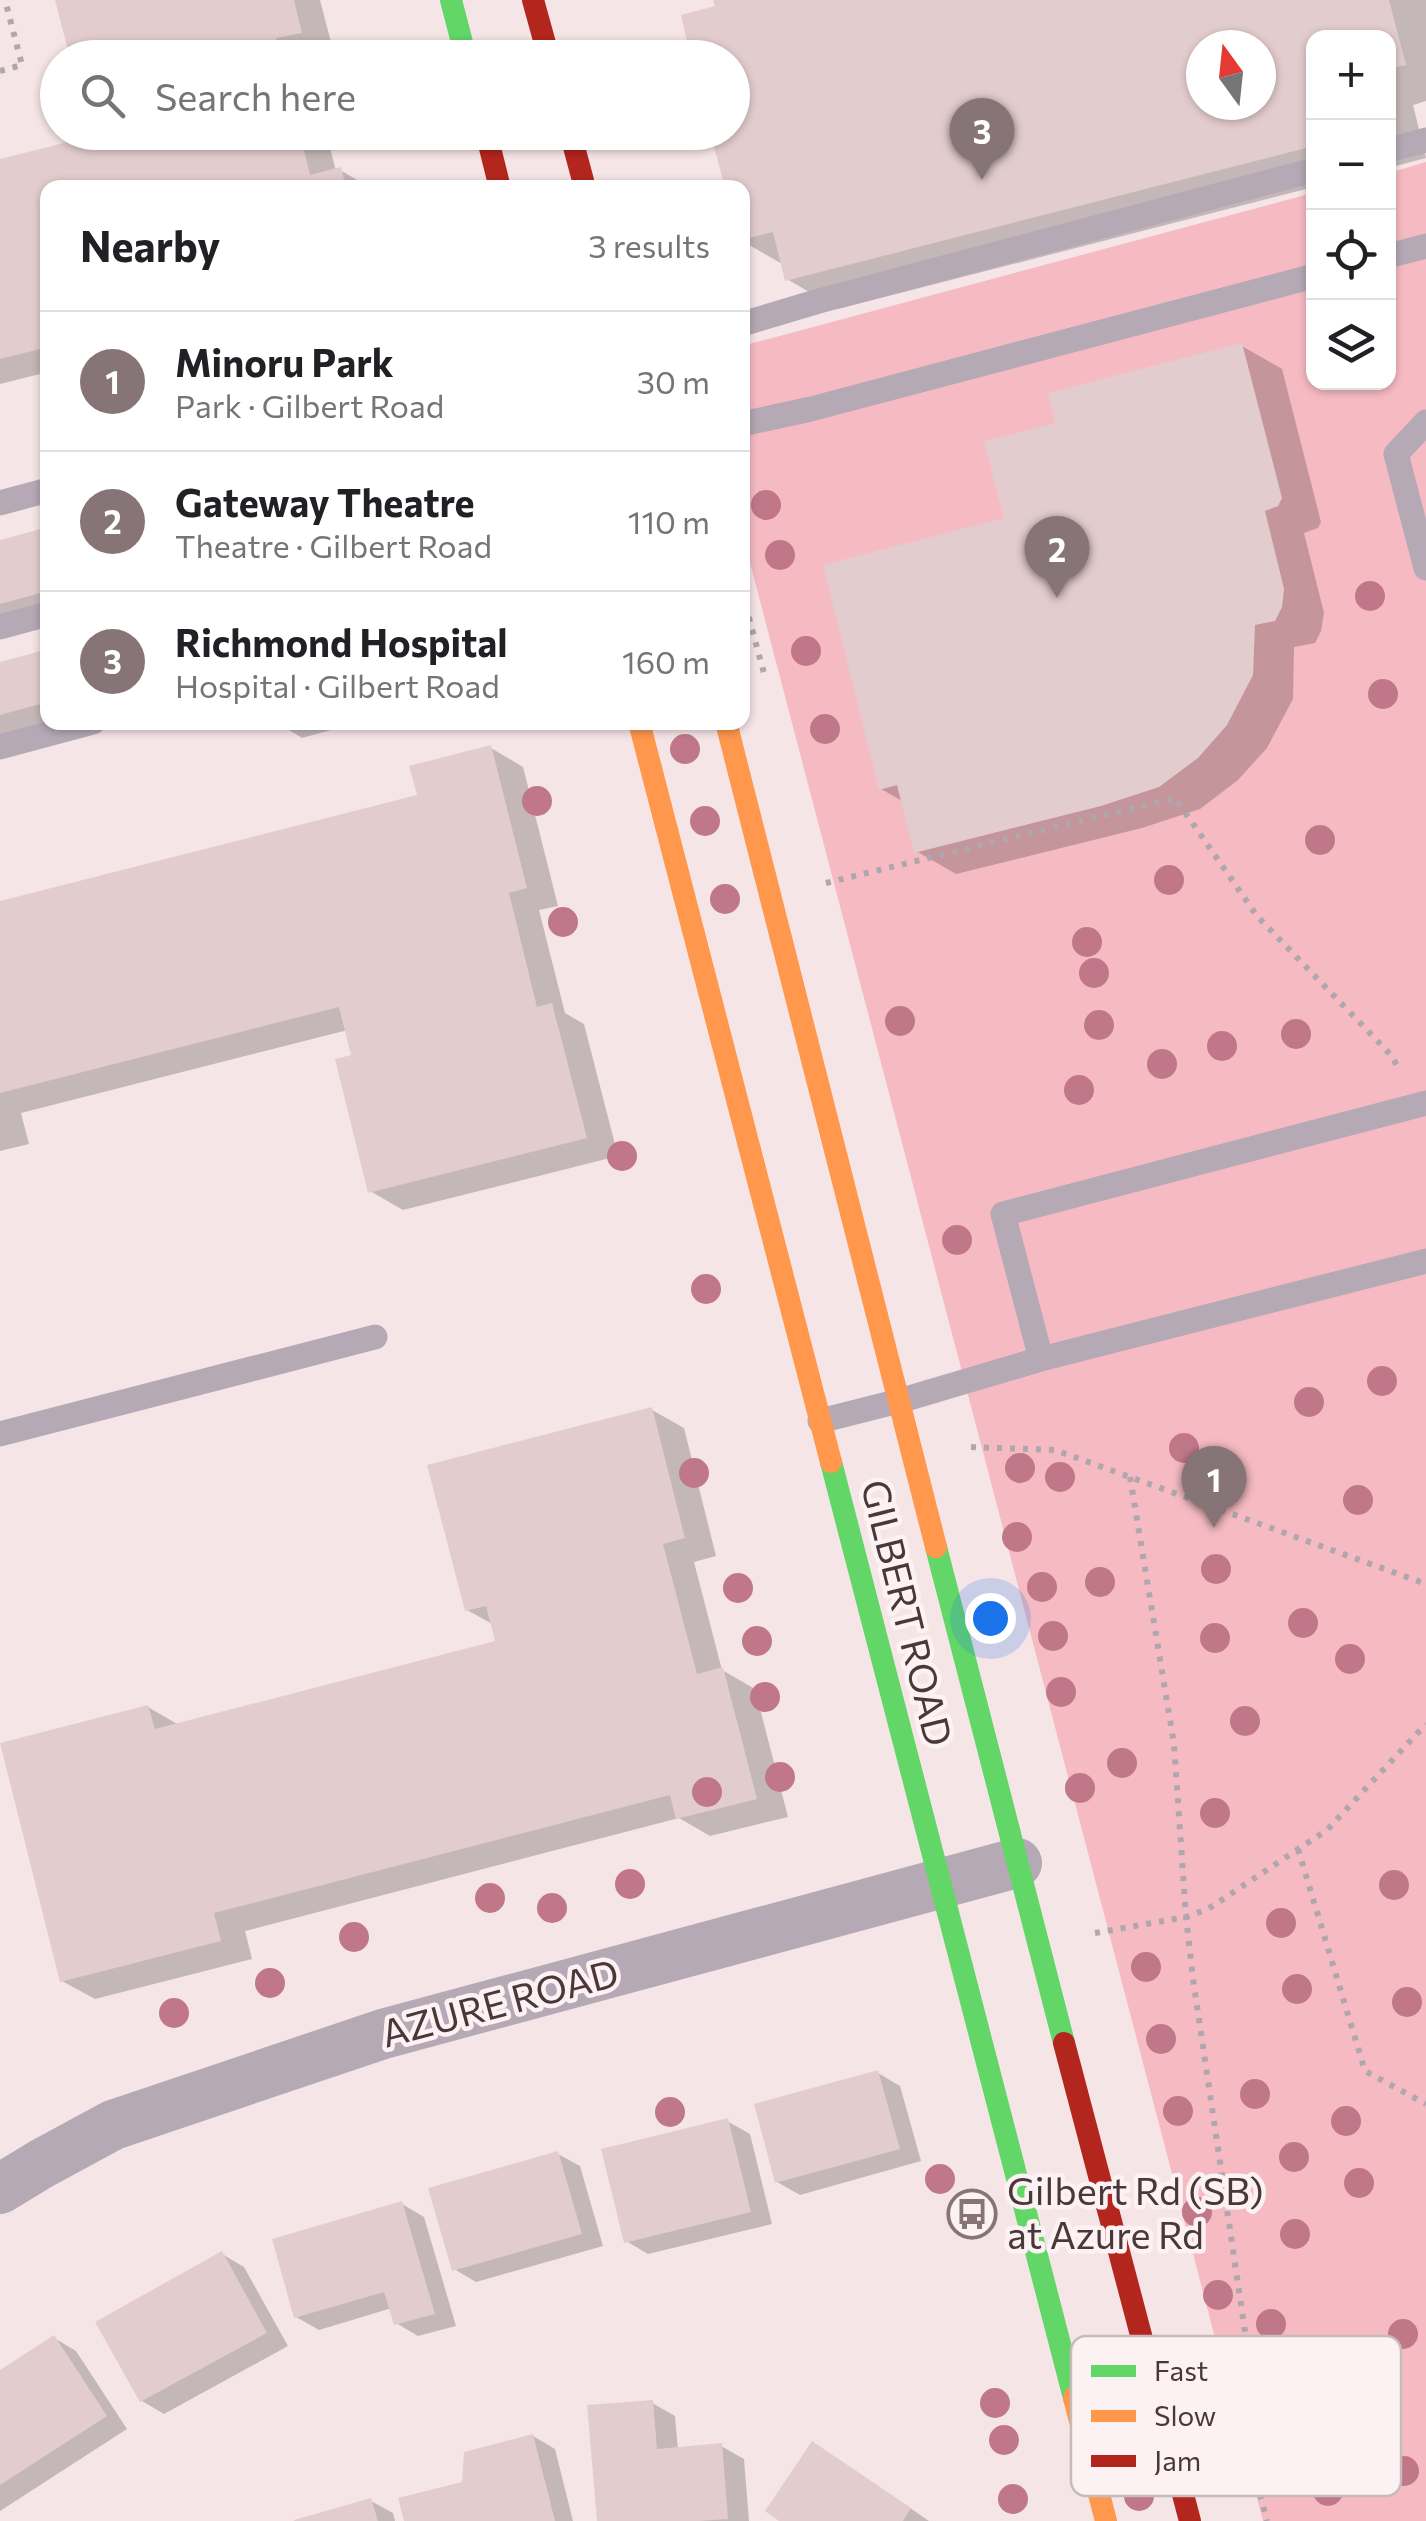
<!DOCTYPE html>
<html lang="en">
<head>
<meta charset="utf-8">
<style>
	:root { --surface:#fff; --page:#f6f6f6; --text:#202124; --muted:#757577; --line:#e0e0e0; --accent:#867476 }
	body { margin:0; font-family:Commissioner,sans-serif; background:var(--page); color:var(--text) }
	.controls { position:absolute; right:30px; top:30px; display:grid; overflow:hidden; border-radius:20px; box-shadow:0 2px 8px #0004 }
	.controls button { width:90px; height:90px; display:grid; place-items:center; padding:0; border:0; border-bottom:2px solid var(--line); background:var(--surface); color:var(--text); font:50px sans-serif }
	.compass { position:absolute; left:1186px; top:30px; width:90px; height:90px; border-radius:50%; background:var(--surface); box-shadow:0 2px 8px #0004; rotate:345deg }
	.you { position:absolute; left:990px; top:1618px; width:35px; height:35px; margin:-25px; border:8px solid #fff; border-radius:50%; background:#1a73e8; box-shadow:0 0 0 15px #1a73e833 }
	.badge { display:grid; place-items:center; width:65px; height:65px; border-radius:50%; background:var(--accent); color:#fff; font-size:32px; font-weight:700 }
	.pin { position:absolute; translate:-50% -82px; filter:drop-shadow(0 2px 5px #0008) }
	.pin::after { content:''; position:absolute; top:52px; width:35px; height:30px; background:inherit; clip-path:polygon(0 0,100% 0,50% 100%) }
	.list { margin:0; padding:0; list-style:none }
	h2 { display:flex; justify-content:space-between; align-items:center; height:130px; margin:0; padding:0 40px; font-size:42px }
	h2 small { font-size:32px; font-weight:400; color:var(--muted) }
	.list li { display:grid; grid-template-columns:65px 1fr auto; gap:30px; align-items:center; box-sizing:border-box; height:140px; padding:0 40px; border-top:2px solid var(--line) }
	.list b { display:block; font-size:38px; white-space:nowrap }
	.list p { margin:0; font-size:32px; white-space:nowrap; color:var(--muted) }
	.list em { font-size:32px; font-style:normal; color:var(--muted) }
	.icon { flex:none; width:55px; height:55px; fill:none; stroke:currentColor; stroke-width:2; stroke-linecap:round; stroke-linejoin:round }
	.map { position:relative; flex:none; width:1426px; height:2521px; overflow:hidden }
	.search { position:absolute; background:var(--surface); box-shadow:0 2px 8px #0004; left:40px; top:40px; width:710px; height:110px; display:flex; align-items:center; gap:25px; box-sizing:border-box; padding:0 35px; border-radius:55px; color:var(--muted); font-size:38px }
	.panel { position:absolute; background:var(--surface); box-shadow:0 2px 8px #0004; left:40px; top:180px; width:710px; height:550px; border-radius:20px }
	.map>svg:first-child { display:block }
</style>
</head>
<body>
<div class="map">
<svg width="1426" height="2521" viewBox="0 0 1426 2521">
	<rect width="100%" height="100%" fill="#f6e5e7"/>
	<path fill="#f6bbc2" d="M 1426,162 L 1426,2521 L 1263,2521 L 743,536 L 742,346 L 1313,193 L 1314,382 L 1388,382 L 1389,173 Z"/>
	<path fill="#0003" fill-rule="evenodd" d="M 58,0 L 320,0 L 333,50 L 307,58 L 72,58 Z
		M 716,0 L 1426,0 L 1426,101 L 1413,105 L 1426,158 L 1388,168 L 1388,38 L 1314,38 L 1314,187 L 838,309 L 787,279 L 784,265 L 742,241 L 742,188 L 732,132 L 732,58 ZM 1201,45 L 1261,45 L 1261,105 L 1201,105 Z
		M 117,132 L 326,132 L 336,171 L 340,170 L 371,188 L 48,188 L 48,372 L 0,384 L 0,162 Z
		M 1242,346 L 1282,369 L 1321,522 L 1318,528 L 1304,533 L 1324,613 L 1321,631 L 1315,643 L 1294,647 L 1293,699 L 1267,748 L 1238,780 L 1200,809 L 1142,828 L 956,874 L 916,851 L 904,802 L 881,789 L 1007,520 L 1058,425 Z
		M 48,529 L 48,618 L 0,630 L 0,542 Z
		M 48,652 L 48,722 L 0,741 L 0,664 Z
		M 276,722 L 360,722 L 302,738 Z
		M 491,748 L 523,767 L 558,906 L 539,910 L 565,1013 L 584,1024 L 618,1156 L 403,1210 L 370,1191 L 354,1056 L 348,1030 L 21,1113 L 29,1144 L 0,1151 L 0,903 L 420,797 Z
		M 652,1410 L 684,1428 L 716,1556 L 694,1562 L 722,1670 L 755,1689 L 788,1817 L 710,1836 L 679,1818 L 245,1931 L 252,1959 L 95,1999 L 62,1981 L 148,1707 L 179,1725 L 498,1643 L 494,1625 L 467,1610 Z
		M 878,2073 L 900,2086 L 921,2161 L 800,2195 L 777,2182 Z
		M 727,2121 L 750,2134 L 772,2224 L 648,2254 L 626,2241 Z
		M 558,2154 L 580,2166 L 603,2246 L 476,2282 L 454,2269 Z
		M 402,2204 L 424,2217 L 456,2326 L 418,2336 L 396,2323 L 392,2308 L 319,2330 L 296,2317 Z
		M 222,2254 L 244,2267 L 288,2346 L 164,2414 L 142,2401 Z
		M 54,2338 L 76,2351 L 127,2429 L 0,2511 L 0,2373 Z
		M 652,2403 L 675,2416 L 678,2450 L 721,2446 L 744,2459 L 749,2521 L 599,2521 Z
		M 533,2436 L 555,2449 L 573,2521 L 406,2521 Z
		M 835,2457 L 929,2521 L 784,2521 Z
		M 371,2501 L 393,2513 L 395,2521 L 299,2521 Z"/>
	<path fill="#e3ccce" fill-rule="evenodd" d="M 55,0 L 294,0 L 302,33 L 276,38 L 281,58 L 70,58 Z
		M 713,0 L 1389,0 L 1406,65 L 1388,69 L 1388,38 L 1314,38 L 1314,146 L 785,281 L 773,232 L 742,240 L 742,188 L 725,188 L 710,132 L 732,132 L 732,58 L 691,58 L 681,15 L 715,6 ZM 1201,45 L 1261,45 L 1261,105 L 1201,105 Z
		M 107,132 L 300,132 L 310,175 L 341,167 L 346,188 L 48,188 L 48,347 L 0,359 L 0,159 Z
		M 1242,343 L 1282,498 L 1278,506 L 1265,511 L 1284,589 L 1282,607 L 1275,621 L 1255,625 L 1253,675 L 1227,725 L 1198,758 L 1159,787 L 1101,806 L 914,853 L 897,785 L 879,790 L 823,565 L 1004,518 L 984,441 L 1055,423 L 1048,393 Z
		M 48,527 L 48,591 L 0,604 L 0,540 Z
		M 48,649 L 48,702 L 0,715 L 0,662 Z
		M 491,745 L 527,888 L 509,893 L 537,1007 L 552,1003 L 587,1138 L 368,1193 L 335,1059 L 351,1055 L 339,1007 L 0,1093 L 0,901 L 417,795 L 409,766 Z
		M 652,1407 L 685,1538 L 663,1544 L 697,1674 L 723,1667 L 757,1799 L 676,1819 L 670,1795 L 214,1913 L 221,1941 L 60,1982 L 0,1743 L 148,1705 L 155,1729 L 495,1641 L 486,1606 L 465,1611 L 427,1465 Z
		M 878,2070 L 900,2149 L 775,2183 L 754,2104 Z
		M 728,2118 L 751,2212 L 624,2243 L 601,2149 Z
		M 558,2151 L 582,2234 L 452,2271 L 428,2188 Z
		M 402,2201 L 435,2314 L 394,2325 L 384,2292 L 294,2318 L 272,2239 Z
		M 222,2251 L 267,2333 L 140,2402 L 95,2322 Z
		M 54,2335 L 107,2416 L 0,2485 L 0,2370 Z
		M 653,2400 L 657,2449 L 722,2443 L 728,2519 L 699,2521 L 597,2521 L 587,2405 Z
		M 533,2434 L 555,2521 L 404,2521 L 398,2498 L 462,2482 L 464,2452 Z
		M 812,2441 L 911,2508 L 903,2521 L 779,2521 L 765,2511 Z
		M 371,2498 L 378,2521 L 294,2521 L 294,2520 Z"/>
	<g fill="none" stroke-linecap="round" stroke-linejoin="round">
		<path stroke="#b0a6ae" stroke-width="6" stroke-dasharray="5 8" stroke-linecap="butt" d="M 0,71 L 22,65 L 5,0
			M 742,592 L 765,677
			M 826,883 L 1175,798 L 1257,916 L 1391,1055 L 1397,1066
			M 971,1447 L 1055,1450 L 1426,1584
			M 1130,1477 L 1174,1744 L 1186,1917 L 1193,1979 L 1247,2345 L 1251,2460 L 1267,2521
			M 1298,1849 L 1365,2071 L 1426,2104
			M 1095,1933 L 1186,1917 L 1208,1909 L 1327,1830 L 1426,1724"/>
		<path stroke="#b5a9b5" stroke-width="25" d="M 1388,150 L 1426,140
			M 1388,256 L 1426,246
			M 742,324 L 819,301 L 1314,170
			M 1426,422 L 1396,454 L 1426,568
			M 742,424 L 811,409 L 1314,276
			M 0,503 L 48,490
			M 0,627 L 48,614
			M 0,747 L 93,722
			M 1041,1359 L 1003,1214 L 1426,1103
			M 820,1421 L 899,1401 L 1041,1359 L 1426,1261
			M 0,1434 L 375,1337"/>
		<path stroke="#b5a9b5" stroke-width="50" d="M 0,2189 L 41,2164 L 113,2125 L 383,2034 L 1017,1863"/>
		<path stroke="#63d668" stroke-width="22" d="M 451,0 L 466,58
			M 831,1462 L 1074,2398
			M 936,1547 L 1064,2043"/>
		<path stroke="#ff974d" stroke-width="22" d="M 639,722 L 831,1462
			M 726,722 L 936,1547
			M 1074,2398 L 1106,2521"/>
		<path stroke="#b3261e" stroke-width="22" d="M 533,0 L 549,58
			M 486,132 L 500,188
			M 570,132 L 585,188
			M 1064,2043 L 1190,2521"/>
	</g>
	<g fill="#c07888">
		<circle cx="766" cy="505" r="15"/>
		<circle cx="780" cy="555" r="15"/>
		<circle cx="1370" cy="596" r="15"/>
		<circle cx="806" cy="651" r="15"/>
		<circle cx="1383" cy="694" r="15"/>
		<circle cx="825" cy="729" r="15"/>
		<circle cx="685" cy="749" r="15"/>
		<circle cx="537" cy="801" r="15"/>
		<circle cx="705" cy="821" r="15"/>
		<circle cx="1320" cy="840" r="15"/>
		<circle cx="1169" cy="880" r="15"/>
		<circle cx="725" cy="899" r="15"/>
		<circle cx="563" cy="922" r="15"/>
		<circle cx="1087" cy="942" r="15"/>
		<circle cx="1094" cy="973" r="15"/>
		<circle cx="900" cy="1021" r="15"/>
		<circle cx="1099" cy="1025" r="15"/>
		<circle cx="1296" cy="1034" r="15"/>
		<circle cx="1222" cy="1046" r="15"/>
		<circle cx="1162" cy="1064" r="15"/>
		<circle cx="1079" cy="1090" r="15"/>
		<circle cx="622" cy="1156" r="15"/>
		<circle cx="957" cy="1240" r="15"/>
		<circle cx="706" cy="1289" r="15"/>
		<circle cx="1382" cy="1381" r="15"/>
		<circle cx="1309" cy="1402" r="15"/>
		<circle cx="1184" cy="1448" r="15"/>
		<circle cx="1020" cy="1468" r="15"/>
		<circle cx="694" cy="1473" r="15"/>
		<circle cx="1060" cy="1477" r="15"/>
		<circle cx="1358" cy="1500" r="15"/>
		<circle cx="1017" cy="1537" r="15"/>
		<circle cx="1216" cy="1569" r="15"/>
		<circle cx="1100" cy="1582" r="15"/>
		<circle cx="1042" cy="1587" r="15"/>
		<circle cx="738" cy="1588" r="15"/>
		<circle cx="1303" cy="1623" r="15"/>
		<circle cx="1053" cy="1636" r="15"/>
		<circle cx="1215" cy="1638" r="15"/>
		<circle cx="757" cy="1641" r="15"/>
		<circle cx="1350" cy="1659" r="15"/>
		<circle cx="1061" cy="1692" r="15"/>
		<circle cx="765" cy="1697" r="15"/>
		<circle cx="1245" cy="1721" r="15"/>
		<circle cx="1122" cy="1763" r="15"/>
		<circle cx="780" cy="1777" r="15"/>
		<circle cx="1080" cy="1788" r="15"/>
		<circle cx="707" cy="1792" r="15"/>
		<circle cx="1215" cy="1813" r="15"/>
		<circle cx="630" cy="1884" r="15"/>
		<circle cx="1394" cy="1885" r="15"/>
		<circle cx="490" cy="1898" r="15"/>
		<circle cx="552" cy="1908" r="15"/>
		<circle cx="1281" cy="1923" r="15"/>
		<circle cx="354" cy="1937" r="15"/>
		<circle cx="1146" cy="1967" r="15"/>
		<circle cx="270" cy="1983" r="15"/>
		<circle cx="1297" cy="1989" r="15"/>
		<circle cx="1407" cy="2002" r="15"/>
		<circle cx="174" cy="2013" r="15"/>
		<circle cx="1161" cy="2039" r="15"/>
		<circle cx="1255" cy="2094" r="15"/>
		<circle cx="1178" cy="2111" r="15"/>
		<circle cx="670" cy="2112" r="15"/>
		<circle cx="1346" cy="2121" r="15"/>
		<circle cx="1294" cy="2157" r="15"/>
		<circle cx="940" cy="2179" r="15"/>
		<circle cx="1359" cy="2183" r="15"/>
		<circle cx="1197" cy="2212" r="15"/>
		<circle cx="1295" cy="2234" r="15"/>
		<circle cx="1218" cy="2295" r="15"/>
		<circle cx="1271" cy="2324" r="15"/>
		<circle cx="1403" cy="2334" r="15"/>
		<circle cx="995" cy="2403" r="15"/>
		<circle cx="1004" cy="2440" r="15"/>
		<circle cx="1404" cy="2471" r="15"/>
		<circle cx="1328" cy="2491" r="15"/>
		<circle cx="1139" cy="2496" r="15"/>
		<circle cx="1013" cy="2499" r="15"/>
	</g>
	<defs>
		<g id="bus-ring" transform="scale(2.5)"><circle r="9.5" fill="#fcf2f3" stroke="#867476" stroke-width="1.5"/><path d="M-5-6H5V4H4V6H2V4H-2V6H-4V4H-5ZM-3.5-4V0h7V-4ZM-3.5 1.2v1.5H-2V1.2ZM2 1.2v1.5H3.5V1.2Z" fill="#867476"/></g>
	</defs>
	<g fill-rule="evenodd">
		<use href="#bus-ring" x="972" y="2214"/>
	</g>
	<g text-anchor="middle" stroke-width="9" stroke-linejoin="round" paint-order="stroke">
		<g font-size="38" fill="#4a3739" stroke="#fcf2f3">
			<text transform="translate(906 1613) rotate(76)" y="13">GILBERT ROAD</text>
			<text transform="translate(500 2004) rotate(-15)" y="13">AZURE ROAD</text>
		</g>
		<g font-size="38" fill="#4a3739" stroke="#fcf2f3" text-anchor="start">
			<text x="1007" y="2205">Gilbert Rd (SB)<tspan x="1007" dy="44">at Azure Rd</tspan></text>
		</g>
	</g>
	<rect x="1071" y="2336" width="330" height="160" rx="15" fill="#fcf2f3" stroke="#c7babb" stroke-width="2.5"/>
	<rect x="1091" y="2365" width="45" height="12" fill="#63d668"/>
	<rect x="1091" y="2410" width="45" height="12" fill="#ff974d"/>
	<rect x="1091" y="2455" width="45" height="12" fill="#b3261e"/>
	<g font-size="28" fill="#4a3739">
		<text x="1154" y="2381">Fast</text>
		<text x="1154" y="2426">Slow</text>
		<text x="1154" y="2471">Jam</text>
	</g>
</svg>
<div class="controls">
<button>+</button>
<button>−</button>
<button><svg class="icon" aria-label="locate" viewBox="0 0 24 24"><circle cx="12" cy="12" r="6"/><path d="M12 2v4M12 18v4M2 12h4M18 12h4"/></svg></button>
<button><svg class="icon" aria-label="layers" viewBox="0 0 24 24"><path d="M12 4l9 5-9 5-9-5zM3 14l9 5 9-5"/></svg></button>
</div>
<svg class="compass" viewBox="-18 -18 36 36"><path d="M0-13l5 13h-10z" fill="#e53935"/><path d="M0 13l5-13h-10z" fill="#757577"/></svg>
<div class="you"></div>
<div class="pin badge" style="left:1214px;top:1528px">1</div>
<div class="pin badge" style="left:1057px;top:598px">2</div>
<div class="pin badge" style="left:982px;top:180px">3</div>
<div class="search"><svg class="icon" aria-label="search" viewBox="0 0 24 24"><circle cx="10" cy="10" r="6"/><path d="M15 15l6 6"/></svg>Search here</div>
<section class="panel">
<h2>Nearby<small>3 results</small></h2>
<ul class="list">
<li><span class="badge">1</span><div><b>Minoru Park</b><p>Park · Gilbert Road</p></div><em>30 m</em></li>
<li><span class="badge">2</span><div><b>Gateway Theatre</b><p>Theatre · Gilbert Road</p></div><em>110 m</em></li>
<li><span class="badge">3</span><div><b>Richmond Hospital</b><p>Hospital · Gilbert Road</p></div><em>160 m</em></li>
</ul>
</section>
</div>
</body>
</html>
